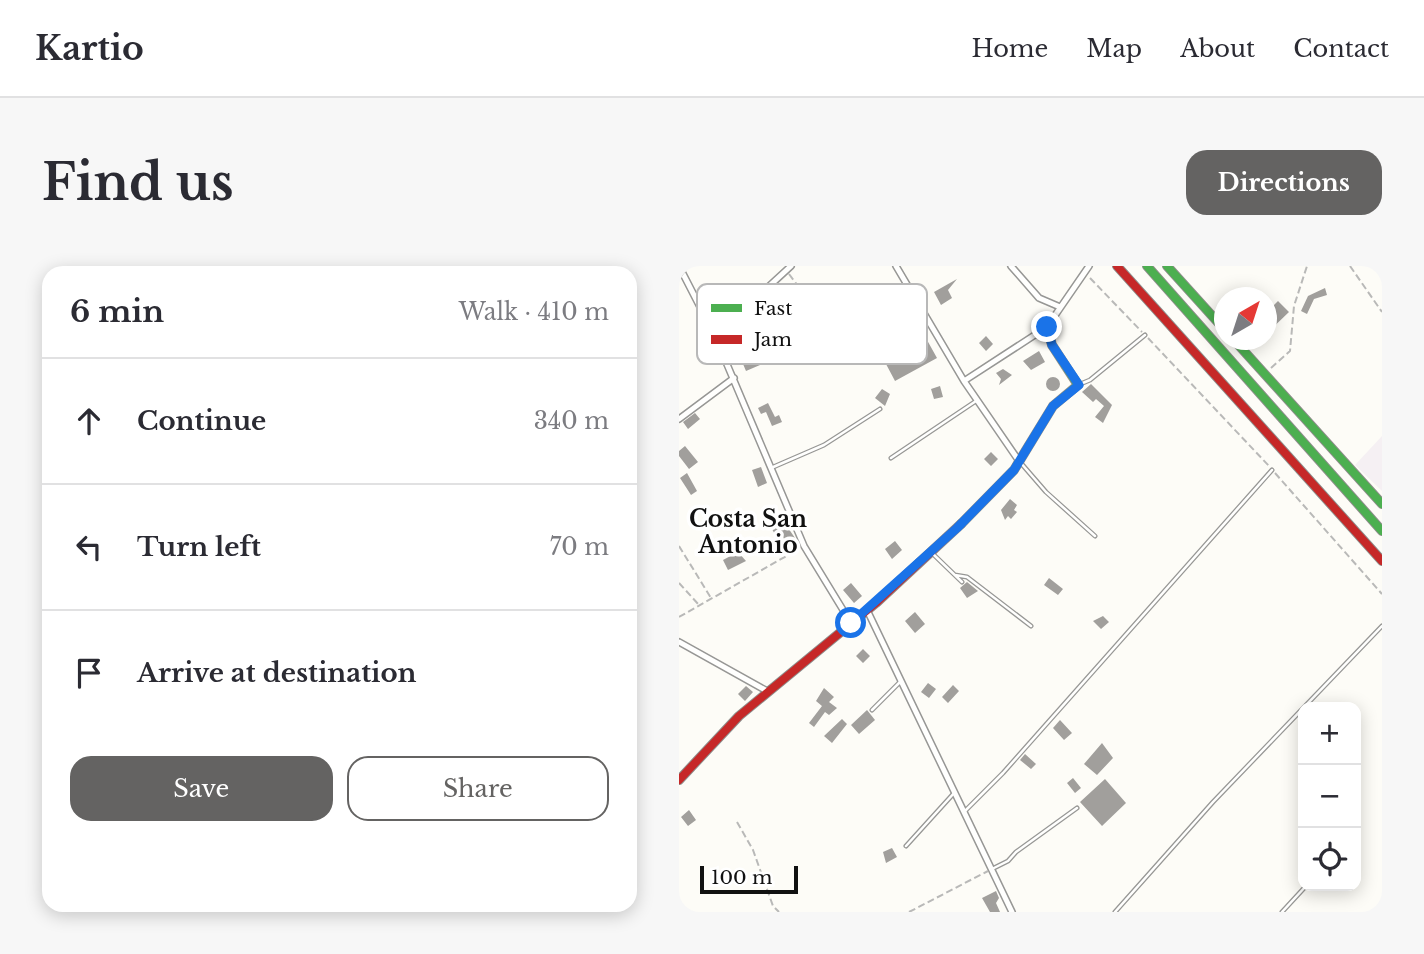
<!DOCTYPE html>
<html lang="en">
<head>
<meta charset="utf-8">
<style>
	:root { --surface:#fff; --page:#f7f7f7; --text:#2b2b33; --muted:#7c7c81; --line:#e1e1e2; --accent:#646362 }
	body { margin:0; font-family:"Libre Baskerville",serif; background:var(--page); color:var(--text) }
	.controls { position:absolute; right:21px; bottom:21px; display:grid; overflow:hidden; border-radius:14px; box-shadow:0 4px 18px #0003 }
	.controls button { width:63px; height:63px; display:grid; place-items:center; padding:0; border:0; border-bottom:2px solid var(--line); background:var(--surface); color:var(--text); font:35px sans-serif }
	.compass { position:absolute; left:535px; top:21px; width:63px; height:63px; border-radius:50%; background:var(--surface); box-shadow:0 4px 18px #0003; rotate:39deg }
	.scale { position:absolute; left:21px; bottom:18px; width:98px; box-sizing:border-box; padding-left:7px; border:4px solid #111; border-top:0; font-size:19px; line-height:24px; white-space:nowrap; color:#111; -webkit-text-stroke:5px #fff; paint-order:stroke }
	.stop { position:absolute; width:21px; height:21px; margin:-16px; border:5px solid #1a73e8; border-radius:50%; background:#fff }
	.stop.end { background:#1a73e8; border-color:#fff; box-shadow:0 2px 7px #0008 }
	.list { margin:0; padding:0; list-style:none }
	h2 { display:flex; justify-content:space-between; align-items:center; height:91px; margin:0; padding:0 28px; font-size:30px }
	h2 small { font-size:23px; font-weight:400; color:var(--muted) }
	.list li { display:grid; grid-template-columns:46px 1fr auto; gap:21px; align-items:center; box-sizing:border-box; height:126px; padding:0 28px; border-top:2px solid var(--line) }
	.list b { display:block; font-size:26px; white-space:nowrap }
	.list em { font-size:23px; font-style:normal; color:var(--muted) }
	.actions { display:flex; gap:14px; padding:21px 28px }
	.actions a { flex:1; padding:16px 0; border:2px solid var(--accent); border-radius:21px; text-align:center; font-size:24px; color:var(--accent) }
	.actions .main { background:var(--accent); color:#fff }
	.icon { flex:none; width:38px; height:38px; fill:none; stroke:currentColor; stroke-width:2; stroke-linecap:round; stroke-linejoin:round }
	.map { position:relative; flex:none; width:703px; height:646px; overflow:hidden; border-radius:21px }
	header { display:flex; align-items:center; gap:42px; box-sizing:border-box; height:98px; padding:0 35px; background:var(--surface); border-bottom:2px solid var(--line) }
	header strong { font-size:33px }
	nav { display:flex; gap:38px; margin-inline-start:auto; font-size:24px }
	.intro { display:flex; align-items:center; justify-content:space-between; box-sizing:border-box; height:168px; padding:0 42px }
	h1 { margin:0; font-size:49px }
	.button { padding:18px 32px; border-radius:21px; background:var(--accent); color:#fff; font-size:24px; font-weight:700 }
	main { display:flex; gap:42px; padding:0 42px }
	aside { flex:1; background:var(--surface); border-radius:21px; box-shadow:0 4px 18px #0003 }
	.map>svg:first-child { display:block }
</style>
</head>
<body>
<header>
<strong>Kartio</strong>
<nav><a>Home</a><a>Map</a><a>About</a><a>Contact</a></nav>
</header>
<div class="intro"><h1>Find us</h1><a class="button">Directions</a></div>
<main>
<aside>
<h2>6 min<small>Walk · 410 m</small></h2>
<ul class="list">
<li><svg class="icon" aria-label="ahead" viewBox="0 0 24 24"><path d="M12 20V5M6 11l6-6 6 6"/></svg><div><b>Continue</b></div><em>340 m</em></li>
<li><svg class="icon" aria-label="left" viewBox="0 0 24 24"><path d="M17 20v-9H6M10 6l-5 5 5 5"/></svg><div><b>Turn left</b></div><em>70 m</em></li>
<li><svg class="icon" aria-label="arrive" viewBox="0 0 24 24"><path d="M6 21V4h12l-3 4 3 4H6"/></svg><div><b>Arrive at destination</b></div></li>
</ul>
<div class="actions"><a class="main">Save</a><a>Share</a></div>
</aside>
<div class="map">
<svg width="703" height="646" viewBox="0 0 703 646">
	<rect width="100%" height="100%" fill="#fdfcf7"/>
	<path fill="#f5f0f3" d="M 703,170 L 703,225 L 676,199 Z"/>
	<path fill="#a19f9c" d="M 278,13 L 269,24 L 273,32 L 262,39 L 255,26 Z
		M 646,22 L 648,29 L 635,33 L 628,48 L 622,45 L 629,30 Z
		M 215,35 L 234,70 L 243,65 L 258,92 L 216,115 L 207,98 L 223,89 L 198,44 Z
		M 599,35 L 610,46 L 587,68 L 587,47 Z
		M 307,70 L 314,78 L 307,85 L 300,77 Z
		M 360,85 L 366,96 L 352,104 L 344,95 Z
		M 78,93 L 81,99 L 67,105 L 64,98 Z
		M 324,103 L 333,109 L 320,119 L 322,113 L 317,107 Z
		M367 118a7 7 0 1 1 14 0a7 7 0 1 1-14 0Z
		M 412,118 L 433,139 L 424,157 L 416,151 L 425,140 L 417,133 L 414,136 L 403,126 Z
		M 261,120 L 264,131 L 255,133 L 252,123 Z
		M 203,123 L 211,128 L 206,140 L 196,132 Z
		M 89,137 L 96,151 L 100,149 L 103,156 L 93,160 L 87,146 L 82,148 L 79,142 Z
		M 16,147 L 21,153 L 9,163 L 4,156 Z
		M 6,180 L 19,196 L 10,203 L 0,190 L 0,185 Z
		M 312,186 L 319,193 L 312,200 L 305,193 Z
		M 82,201 L 88,217 L 79,221 L 73,204 Z
		M 8,207 L 18,225 L 12,229 L 1,212 Z
		M 331,233 L 338,239 L 335,244 L 338,246 L 332,253 L 329,250 L 326,254 L 322,244 Z
		M 105,256 L 116,272 L 118,277 L 115,279 L 113,276 L 107,278 L 103,268 L 98,272 L 93,263 Z
		M 216,275 L 223,284 L 213,293 L 206,283 Z
		M 59,286 L 67,295 L 49,304 L 44,294 Z
		M 370,312 L 384,323 L 379,329 L 365,319 Z
		M 288,316 L 299,325 L 288,332 L 281,322 Z
		M 172,317 L 183,330 L 175,337 L 164,324 Z
		M 236,346 L 246,358 L 236,367 L 226,355 Z
		M 424,350 L 430,356 L 422,363 L 414,355 Z
		M 184,383 L 191,390 L 184,397 L 177,390 Z
		M 249,417 L 257,423 L 250,432 L 242,426 Z
		M 274,419 L 280,425 L 269,437 L 263,431 Z
		M 67,420 L 74,426 L 66,435 L 59,428 Z
		M 145,422 L 155,431 L 150,436 L 158,442 L 150,449 L 146,446 L 135,461 L 130,457 L 143,440 L 137,435 Z
		M 188,444 L 196,454 L 180,468 L 172,459 Z
		M 163,453 L 168,458 L 153,477 L 145,470 Z
		M 381,454 L 393,467 L 385,474 L 374,462 Z
		M 423,477 L 434,492 L 418,509 L 405,498 Z
		M 346,488 L 357,498 L 352,503 L 341,494 Z
		M 394,512 L 402,522 L 396,527 L 388,517 Z
		M 426,513 L 447,537 L 423,560 L 401,536 Z
		M 10,544 L 17,554 L 9,560 L 2,551 Z
		M 213,582 L 218,591 L 207,597 L 204,586 Z
		M 317,625 L 320,632 L 317,637 L 321,646 L 311,646 L 303,632 Z"/>
	<g fill="none" stroke-linecap="round" stroke-linejoin="round">
		<g stroke="#979795" stroke-width="5">
			<path id="lane" d="M 399,119 L 411,114 L 466,69
				M 212,192 L 297,135
				M 341,196 L 367,226 L 416,270
				M 92,202 L 145,179 L 201,143
				M 254,288 L 283,316
				M 276,309 L 288,311 L 352,360
				M 193,444 L 222,415
				M 285,546 L 324,507 L 593,204
				M 227,580 L 276,526
				M 313,603 L 329,595 L 337,586 L 398,542
				M 436,646 L 534,536 L 703,360
				M 603,646 L 627,620"/>
		</g>
		<g stroke="#979795" stroke-width="8">
			<path id="street" d="M 0,0 L 36,70 L 125,280 L 172,357
				M 217,0 L 285,115 L 340,195
				M 332,0 L 360,32 L 381,41
				M 36,70 L 112,0
				M 285,115 L 368,61 L 410,0
				M 0,153 L 55,112
				M 188,344 L 333,646
				M 0,376 L 88,425"/>
		</g>
		<g stroke="#8e8d8b" stroke-width="10">
			<path id="fast" d="M 468,0 L 703,265
				M 488,0 L 545,63
				M 555,74 L 703,238
				M 282,258 L 335,204 L 374,140 L 399,119 L 373,79 L 368,61"/>
		</g>
		<g stroke="#8e8d8b" stroke-width="10">
			<path id="jam" d="M 438,0 L 703,295
				M 0,514 L 60,450 L 197,337 L 282,258"/>
		</g>
		<path stroke="#b9b9b8" stroke-width="2" stroke-dasharray="7 3.5" stroke-linecap="butt" d="M 671,0 L 703,46
			M 110,8 L 162,78 L 187,97
			M 411,12 L 463,66
			M 469,72 L 590,200
			M 592,102 L 611,85 L 615,40 L 628,0
			M 596,207 L 703,328
			M 0,280 L 32,332
			M 0,317 L 20,339
			M 0,351 L 118,284
			M 58,556 L 74,584 L 94,640 L 100,646
			M 230,646 L 309,605"/>
		<use href="#lane" stroke="#fffffe" stroke-width="2.5"/>
		<use href="#street" stroke="#fffffe" stroke-width="5"/>
		<use href="#fast" stroke="#4caf50" stroke-width="8"/>
		<use href="#jam" stroke="#c62828" stroke-width="8"/>
	</g>
	<g fill="none" stroke-linecap="round" stroke-linejoin="round">
		<path stroke="#1a73e8" stroke-width="9" d="M 172,357 L 278,262 L 335,204 L 374,140 L 400,119 L 373,79 L 368,61"/>
	</g>
	<g text-anchor="middle" stroke-width="7" stroke-linejoin="round" paint-order="stroke">
		<g font-size="23" font-weight="bold" fill="#111" stroke="#fff">
			<text x="69" y="261">Costa San<tspan x="69" dy="26">Antonio</tspan></text>
		</g>
	</g>
	<rect x="18" y="18" width="230" height="80" rx="10" fill="#fff" stroke="#b8b8b8" stroke-width="2"/>
	<rect x="32" y="38" width="31" height="8" fill="#4caf50"/>
	<rect x="32" y="69" width="31" height="9" fill="#c62828"/>
	<g font-size="19" fill="#111">
		<text x="75" y="49">Fast</text>
		<text x="75" y="80">Jam</text>
	</g>
</svg>
<div class="controls">
<button>+</button>
<button>−</button>
<button><svg class="icon" aria-label="locate" viewBox="0 0 24 24"><circle cx="12" cy="12" r="6"/><path d="M12 2v4M12 18v4M2 12h4M18 12h4"/></svg></button>
</div>
<svg class="compass" viewBox="-18 -18 36 36"><path d="M0-13l5 13h-10z" fill="#e53935"/><path d="M0 13l5-13h-10z" fill="#7c7c81"/></svg>
<div class="scale">100 m</div>
<div class="stop" style="left:172px;top:357px"></div>
<div class="stop end" style="left:368px;top:61px"></div>
</div>
</main>
</body>
</html>
